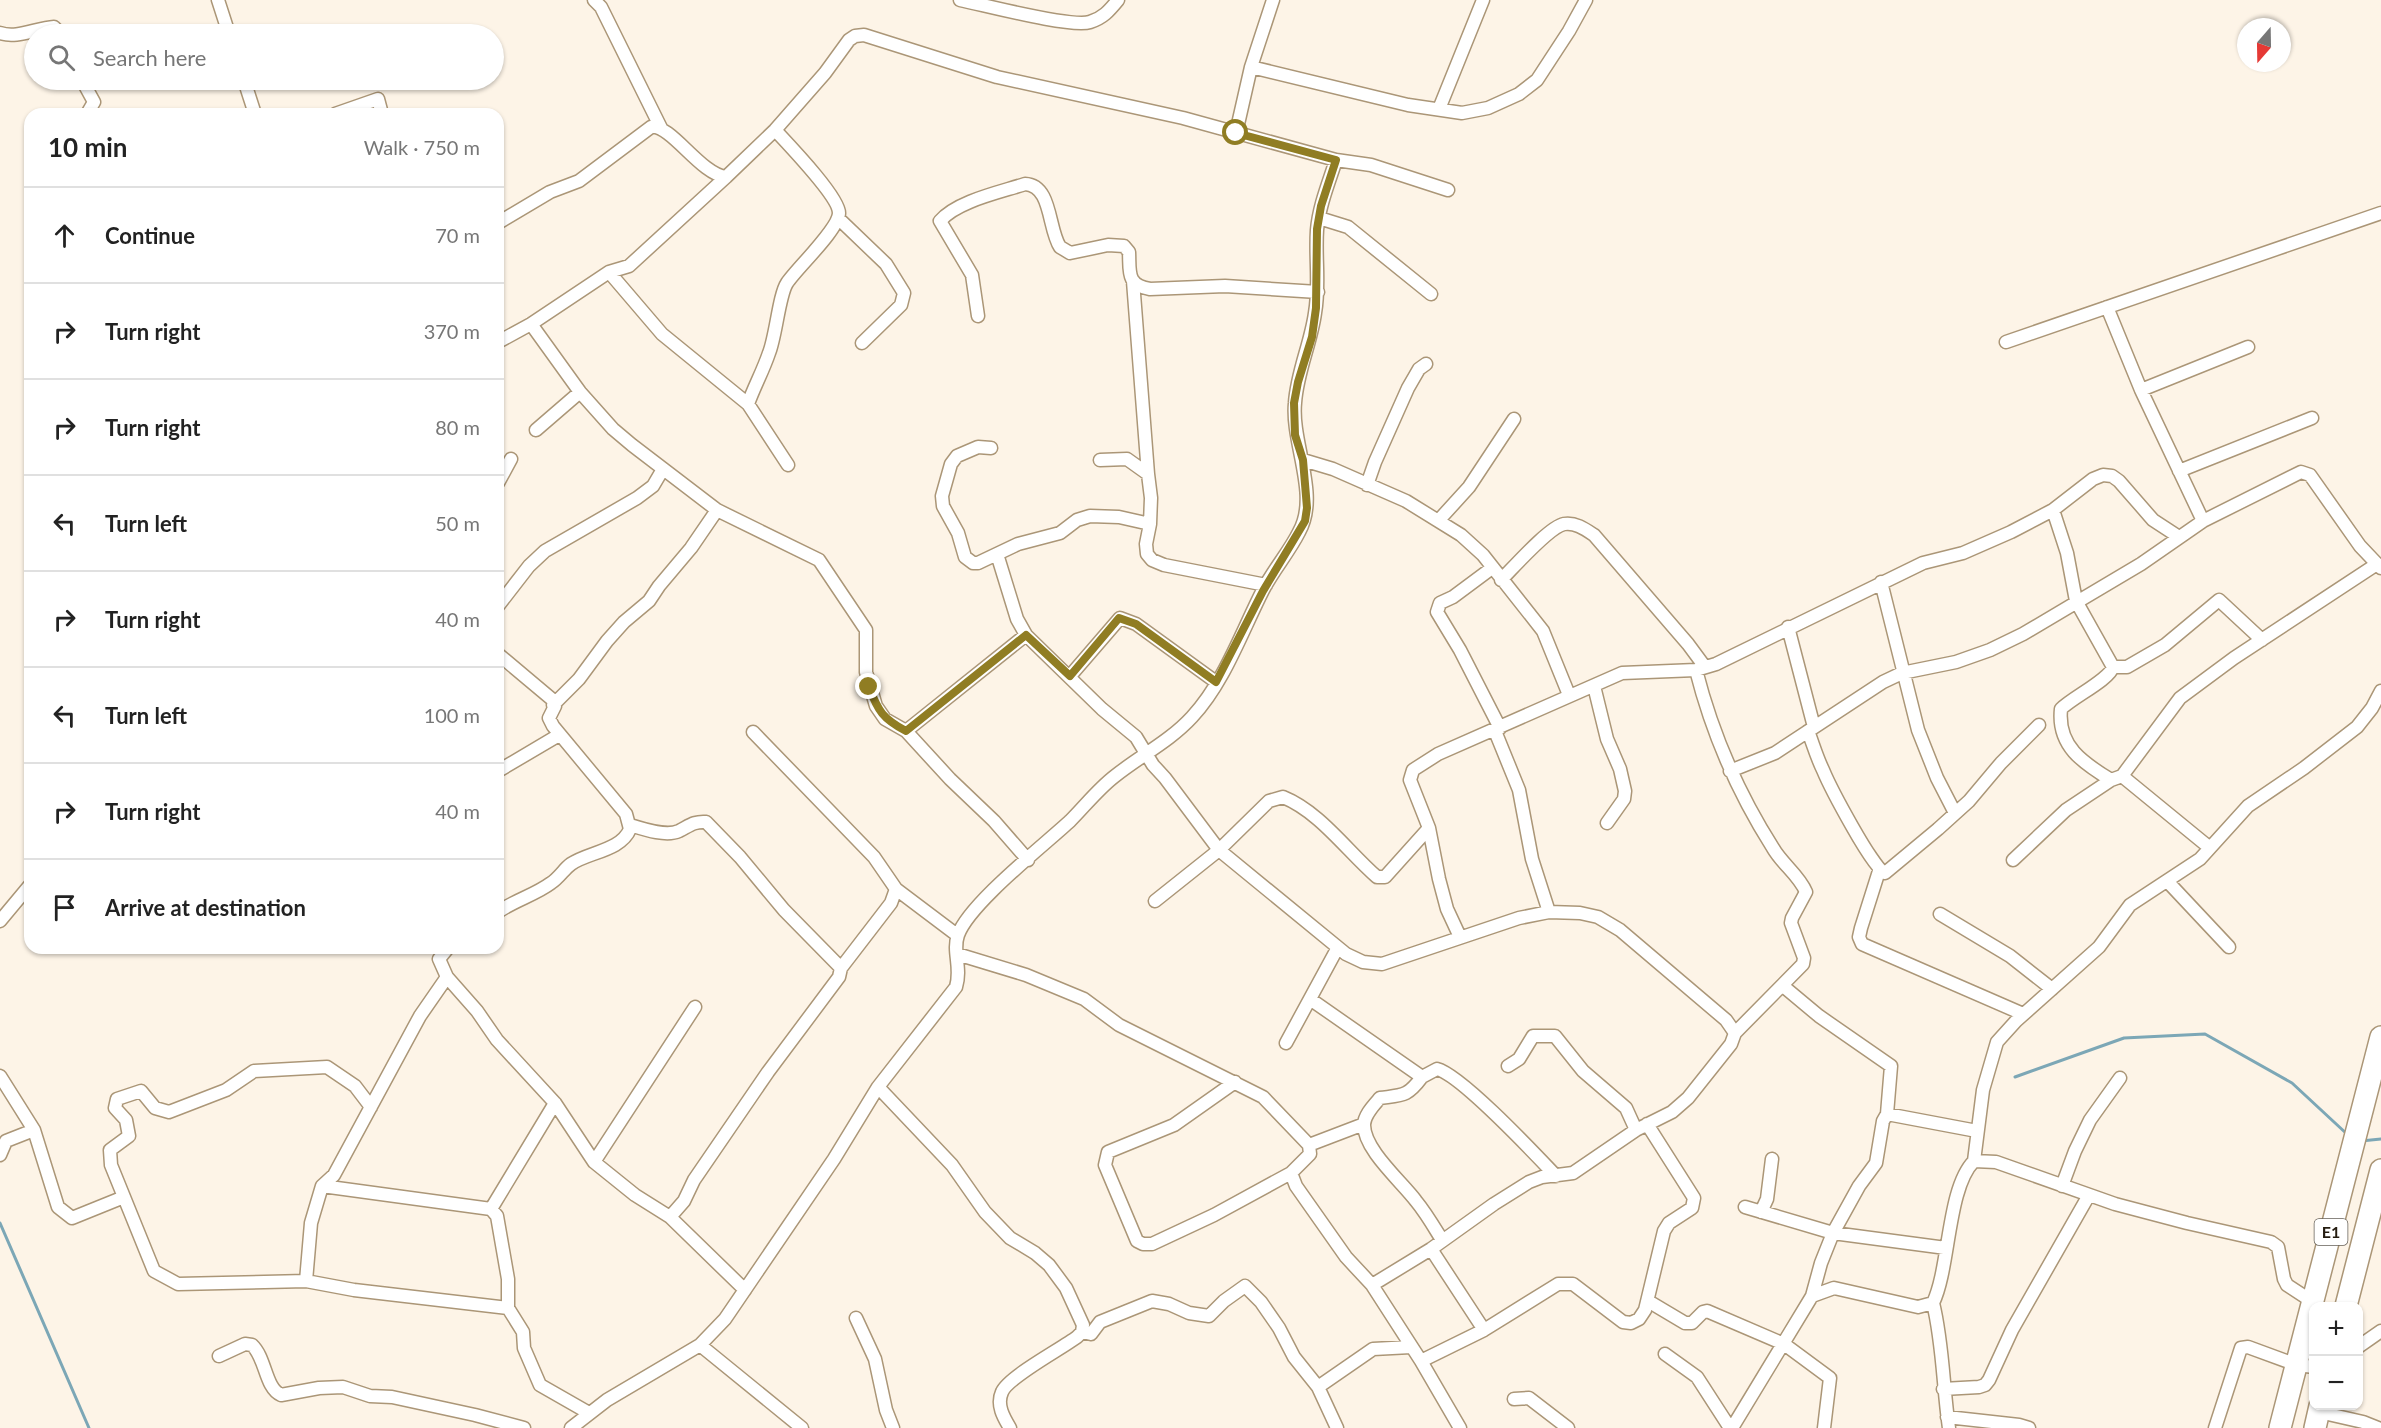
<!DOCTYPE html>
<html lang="en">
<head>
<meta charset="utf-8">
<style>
	:root { --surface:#fff; --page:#f2f2f2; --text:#222; --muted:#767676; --line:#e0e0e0 }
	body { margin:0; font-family:Lato,sans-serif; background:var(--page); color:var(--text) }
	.controls { position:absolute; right:18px; bottom:18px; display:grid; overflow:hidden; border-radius:12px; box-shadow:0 2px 4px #0004 }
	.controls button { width:54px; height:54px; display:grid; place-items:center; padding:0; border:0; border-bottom:2px solid var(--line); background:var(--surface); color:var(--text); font:30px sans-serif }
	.compass { position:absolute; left:2237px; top:18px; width:54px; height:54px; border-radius:50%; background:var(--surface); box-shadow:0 2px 4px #0004; rotate:200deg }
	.stop { position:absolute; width:18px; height:18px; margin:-14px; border:4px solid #907d23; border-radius:50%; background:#fff }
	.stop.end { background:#907d23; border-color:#fff; box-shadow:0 2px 6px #0008 }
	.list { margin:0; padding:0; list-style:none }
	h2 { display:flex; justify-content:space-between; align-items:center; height:78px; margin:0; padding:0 24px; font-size:26px }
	h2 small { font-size:20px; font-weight:400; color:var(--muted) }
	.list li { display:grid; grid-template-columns:39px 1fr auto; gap:18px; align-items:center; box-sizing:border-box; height:96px; padding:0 24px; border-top:2px solid var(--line) }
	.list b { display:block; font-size:22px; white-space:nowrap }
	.list em { font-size:20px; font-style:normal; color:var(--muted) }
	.icon { flex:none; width:33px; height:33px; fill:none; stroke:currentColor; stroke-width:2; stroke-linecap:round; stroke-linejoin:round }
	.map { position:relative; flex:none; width:2381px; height:1428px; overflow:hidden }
	.search { position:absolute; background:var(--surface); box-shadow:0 2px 4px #0004; left:24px; top:24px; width:480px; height:66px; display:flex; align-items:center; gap:15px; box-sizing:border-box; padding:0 21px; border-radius:33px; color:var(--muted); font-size:22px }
	.panel { position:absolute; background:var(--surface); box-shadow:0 2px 4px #0004; left:24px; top:108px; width:480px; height:846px; border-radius:18px }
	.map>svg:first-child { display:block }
</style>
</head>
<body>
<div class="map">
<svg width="2381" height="1428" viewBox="0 0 2381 1428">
	<rect width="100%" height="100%" fill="#fdf4e7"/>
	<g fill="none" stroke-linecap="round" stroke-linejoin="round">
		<path stroke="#7ca7b6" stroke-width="3" d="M 2015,1077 L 2124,1038 L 2205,1034 L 2292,1083 L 2348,1135
			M 2361,1141 L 2381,1139
			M 0,1223 L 89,1428"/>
		<g stroke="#ab9677" stroke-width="15">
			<path id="minor" d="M 218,0 L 229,34
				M 594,0 L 601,7 L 661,128
				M 960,0 C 985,5 1071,28 1090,22 C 1103,18 1109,11 1118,0
				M 0,33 C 17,39 36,28 54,27 L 61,34
				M 1251,67 L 1408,105 L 1462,113 L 1488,108 L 1519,94 L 1537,80 L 1569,31 L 1586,0
				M 82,80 L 94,102 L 87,114
				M 244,80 L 255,114
				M 1439,109 L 1483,0
				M 335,114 L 378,99 L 382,114
				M 1236,133 L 1251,67 L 1273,0
				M 838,218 L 886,264 L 904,293 L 901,305 L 862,343
				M 1319,218 L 1348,227 L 1431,294
				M 498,223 L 550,192 L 579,181 L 651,127 C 671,124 700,174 726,177 L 775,130 L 825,73 L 849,40 L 855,36 L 864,35 L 997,77 L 1183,118 L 1336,160 L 1371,165 L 1448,190
				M 609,272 L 662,334 L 748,404 L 788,465
				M 1133,281 L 1148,474
				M 2107,307 L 2141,390 L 2203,521
				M 978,316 L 972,275 L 940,221 C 957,201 1001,192 1025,184 C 1052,185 1048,229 1060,247 L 1070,253 L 1108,245 L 1124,246 L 1129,252 C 1130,272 1126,285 1150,289 L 1225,286 L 1318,292
				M 531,324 L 580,392 L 613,429 L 632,445 L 717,510 L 819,560 L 866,630 L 866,672 L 876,706 L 885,719 L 906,731 L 950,779 L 994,821 L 1028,860
				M 498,342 L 531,324 L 609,272 L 629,266 L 726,177
				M 2006,342 L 2381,213
				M 2141,390 L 2248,347
				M 748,404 C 754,387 763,371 769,353 C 776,336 779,295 787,283 C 797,268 839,229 839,213 C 839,197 788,144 775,130
				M 536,430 L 580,392
				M 991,448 L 978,447 L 957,456 L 951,464 L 942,496 L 943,506 L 958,533 L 965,557 L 973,563 L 978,563 L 1018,544 L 1060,533 L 1077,520 L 1090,516 L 1119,517 L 1150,524
				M 1100,460 L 1127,459 L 1148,474 L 1151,498 L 1150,524 L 1146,544 L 1147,554 L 1152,560 L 1164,565 L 1266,585
				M 1303,460 L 1333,469 L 1406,501 L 1461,535 L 1483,555 L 1543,631 L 1569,695
				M 2179,471 L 2312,418
				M 498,483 L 511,459
				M 1367,485 L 1375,462 L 1408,388 L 1419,369 L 1426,364
				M 2053,510 L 2067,553 L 2076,601 L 2113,667 C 2109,680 2073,697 2061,709 C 2057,746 2083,763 2111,780 L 2122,776 L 2180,698 L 2234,658 L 2377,564
				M 1439,520 L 1469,487 L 1514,419
				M 997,554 L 1017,619 L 1026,635 L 1102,709 L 1136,737 L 1153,765 L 1165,778 L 1219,850 L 1346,954 L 1363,962 L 1382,964 L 1519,918 L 1549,912 L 1580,913 L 1598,917 L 1620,930 L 1726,1020 L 1735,1033
				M 1492,568 L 1453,597 L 1440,603 L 1437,612 L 1460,650 L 1500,728
				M 1501,580 C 1514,567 1549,527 1564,524 C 1575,522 1585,529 1594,535 L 1688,644 L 1705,667
				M 1881,582 L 1918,730 L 1937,778 L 1955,813
				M 498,606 L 529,566 L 545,551 L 637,498 L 653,486 L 663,469
				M 1788,627 L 1814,727
				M 498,654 L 554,701 L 555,706 L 549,718 L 553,726 L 626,814 L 630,829 C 621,851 588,852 571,864 C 564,869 559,878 551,883 C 535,895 515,900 498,912
				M 2113,667 L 2127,667 L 2165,645 L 2219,600 L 2262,640
				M 1070,676 L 1120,618 L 1136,624 L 1216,682
				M 1594,686 L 1607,739 L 1620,769 L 1625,791 L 1624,799 L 1607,823
				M 553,705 L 579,679 L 607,641 L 624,622 L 649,601 L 659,586 L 691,548 L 717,510
				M 906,731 L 1026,635
				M 1495,731 L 1519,790 L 1532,859 L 1549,912
				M 1808,731 C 1813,744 1817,758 1823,770 C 1830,787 1873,869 1885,873 L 1938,829 L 1969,801 L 2001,763 L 2039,725
				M 753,732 L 874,857 L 896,889 L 891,903 L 841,968
				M 498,771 L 559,735
				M 1730,771 L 1775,753 L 1883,682 L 1902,673 L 1956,662 L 1990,650 L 2023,634 L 2141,564 L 2203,521 L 2301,472 L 2310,475 L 2360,546 L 2381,568
				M 2122,776 L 2210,848
				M 630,825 C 643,829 666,837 679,831 C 689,826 694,821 706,822 L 740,857 L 784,910 L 841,968 L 839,977 L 768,1072 L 694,1180 L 684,1201 L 670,1217
				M 2013,860 L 2066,810 L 2111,780
				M 1879,871 L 1861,928 L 1859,937 L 1862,944 L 2023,1014
				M 2168,882 L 2229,947
				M 896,889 L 957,935
				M 1155,901 L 1219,850 L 1269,801 L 1283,797 C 1320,812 1347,851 1377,877 L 1385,877 L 1429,828
				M 1940,914 L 2010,956 L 2052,989
				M 0,921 L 30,885
				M 1460,937 L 1447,909 L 1439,879 L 1429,828 L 1410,780 L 1413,770 L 1438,754 L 1622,673 L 1696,670 L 1716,664 L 1923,563 L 1963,553 L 2011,532 L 2053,510 L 2093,479 L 2103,475 L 2112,476 L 2119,481 L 2153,520 L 2179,537
				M 448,948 L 439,959 L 447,977 L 477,1011 L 497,1040 L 555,1103 L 594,1162 L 635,1195 L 670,1217 L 745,1290
				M 957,954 L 1026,975 L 1084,999 L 1119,1025 L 1263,1097 L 1309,1145 L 1310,1154 L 1291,1173 L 1214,1215 L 1152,1244 L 1143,1244 L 1137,1241 L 1105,1165 L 1108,1152 L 1174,1125 L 1235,1082
				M 1783,986 L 1819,1016 L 1891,1066 L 1887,1114 L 1883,1121 L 1876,1163 L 1859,1186 L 1833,1233 L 1821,1263 L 1812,1296
				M 1310,999 L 1422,1077 C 1407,1097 1403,1095 1380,1098 C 1374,1105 1364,1115 1364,1125 C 1364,1150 1402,1182 1416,1201 C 1426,1213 1434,1227 1442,1240
				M 1286,1043 L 1337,949
				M 1508,1066 L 1519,1059 L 1533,1036 L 1555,1036 L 1583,1071 L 1626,1108 L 1636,1130
				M 0,1076 L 34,1130 L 58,1207 L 72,1218 L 124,1197
				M 1422,1077 L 1437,1069 C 1461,1075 1535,1154 1556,1176
				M 878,1087 L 952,1165 L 985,1212 L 1010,1238 L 1035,1253 L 1049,1265 L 1066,1288 L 1083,1325 L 1082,1332 L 1077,1337 C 1061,1349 1008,1377 1002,1392 C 996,1405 1004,1418 1010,1428
				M 371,1107 L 355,1086 L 327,1067 L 254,1071 L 226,1090 L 169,1112 L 155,1108 L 141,1091 L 117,1099 L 115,1108 L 126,1120 L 129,1136 L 110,1150 L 111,1165 L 154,1271 L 178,1284 L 306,1281 L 354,1290 L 508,1308 L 523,1332 L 524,1348 L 540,1385 L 589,1413
				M 1887,1114 L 1977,1131
				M 1309,1145 L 1364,1124
				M 0,1155 L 6,1141 L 34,1130
				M 1974,1161 L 1983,1090 L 1997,1042 L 2016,1021 L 2099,947 L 2130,905 L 2200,859 L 2248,806 L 2304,768 L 2357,727 L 2372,708 L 2381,691
				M 594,1162 L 695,1007
				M 1291,1173 L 1296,1186 L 1346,1257 L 1372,1285 L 1421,1361 L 1460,1428
				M 322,1186 L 491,1209 L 497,1216 L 508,1279 L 508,1308
				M 2062,1186 L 2075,1151 L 2090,1120 L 2120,1078
				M 1745,1207 L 1833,1233 L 1946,1248
				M 491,1209 L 555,1103
				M 1761,1212 L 1767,1199 L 1772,1159
				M 1431,1249 L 1484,1330
				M 306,1281 L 311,1223 L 322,1186 L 334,1175 L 420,1016 L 447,977
				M 1372,1285 L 1431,1249 L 1494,1204 L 1529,1182 L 1542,1177 L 1573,1173 L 1636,1130 L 1672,1112 L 1688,1098 L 1731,1044 L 1735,1033 L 1803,964 L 1804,958 L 1791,923 L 1792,918 L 1806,892 C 1799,875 1782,864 1773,848 C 1738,793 1712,733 1696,670
				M 1648,1301 L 1685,1323 L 1692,1323 L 1703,1312 L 1707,1311 L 1784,1344 L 1830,1378 L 1824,1428
				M 1933,1303 C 1943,1343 1943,1387 1949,1428
				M 856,1318 L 875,1359 L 886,1410 L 893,1428
				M 1082,1332 L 1091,1334 L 1100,1322 L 1152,1301 L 1169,1304 L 1189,1313 L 1209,1316 L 1224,1301 L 1245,1286 L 1261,1302 L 1279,1328 L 1294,1357 L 1318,1387 L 1337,1428
				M 700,1345 L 802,1428
				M 2358,1347 L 2381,1331
				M 1665,1354 L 1697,1377 L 1730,1428
				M 219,1356 L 245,1344 L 252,1345 C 266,1358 265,1388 281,1395 L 319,1388 L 343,1387 L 370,1396 L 392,1397 L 475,1415 L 524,1428
				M 1421,1361 L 1484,1330 L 1558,1284 L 1573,1284 L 1623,1322 L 1631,1323 L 1639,1319 L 1645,1310 L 1664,1231 L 1669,1223 L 1692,1208 L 1694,1198 L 1647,1124
				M 1318,1387 L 1373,1349 L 1411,1347
				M 1943,1389 L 1979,1387 L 1985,1385 L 1989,1380 L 2012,1330 L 2089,1195
				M 1514,1399 L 1529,1398 L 1568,1428
				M 2319,1412 L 2363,1422 L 2378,1428
				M 1947,1417 L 2019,1425 L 2029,1428
				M 571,1428 L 607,1400 L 700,1345 L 725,1319 L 834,1159 L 878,1087 L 956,987 C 962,968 952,951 958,935 C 969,904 1043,846 1070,821 C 1085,806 1098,789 1115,776 C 1140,756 1170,741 1192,717 C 1224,683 1242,631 1263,590 C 1274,569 1289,552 1299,532 C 1320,495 1291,443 1295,403 C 1297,372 1311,343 1315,313 C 1320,285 1315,258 1317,230 C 1319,206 1329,182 1336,160
				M 1732,1428 L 1812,1296 L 1834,1288 L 1918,1307 L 1933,1303 C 1950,1268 1947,1188 1974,1161 L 1996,1162 L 2115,1204 L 2187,1223 L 2271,1242 L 2278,1247 L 2284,1279 L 2287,1285 L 2313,1302
				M 2215,1428 L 2241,1348 L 2248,1347 L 2297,1365 L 2314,1367"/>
		</g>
		<g stroke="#ab9677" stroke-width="24">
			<path id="motorway" d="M 2346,1306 L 2381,1170
				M 2280,1428 L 2381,1037
				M 2315,1428 L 2320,1406"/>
		</g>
		<use href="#minor" stroke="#fff" stroke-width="12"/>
		<use href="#motorway" stroke="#fff" stroke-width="21"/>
	</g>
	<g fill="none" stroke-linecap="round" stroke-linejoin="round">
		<path stroke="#907d23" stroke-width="8" d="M 869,687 C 878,711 883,719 906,731 L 1026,635 L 1070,676 L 1119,618 L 1136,624 L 1216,682 L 1263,591 L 1305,521 L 1307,508 L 1303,460 L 1295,435 L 1294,403 L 1298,382 L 1312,337 L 1316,308 L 1317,229 L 1321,206 L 1336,160 L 1236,133"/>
	</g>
	<g text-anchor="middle" stroke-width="5" stroke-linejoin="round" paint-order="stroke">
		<rect fill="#fff" stroke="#666058" stroke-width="1.5" x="2314.5" y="1219" width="33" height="26" rx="4.5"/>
		<g font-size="16" font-weight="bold" fill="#241c10">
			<text x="2331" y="1238">E1</text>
		</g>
	</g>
</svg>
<div class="controls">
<button>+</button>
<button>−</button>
</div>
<svg class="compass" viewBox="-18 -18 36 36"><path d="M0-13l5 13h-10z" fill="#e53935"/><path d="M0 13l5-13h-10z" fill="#767676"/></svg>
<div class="stop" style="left:1236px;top:133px"></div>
<div class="stop end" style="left:869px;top:687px"></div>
<div class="search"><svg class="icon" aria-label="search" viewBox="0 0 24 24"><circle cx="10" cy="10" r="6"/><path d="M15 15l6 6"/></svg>Search here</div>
<section class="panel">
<h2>10 min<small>Walk · 750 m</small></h2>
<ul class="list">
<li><svg class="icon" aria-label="ahead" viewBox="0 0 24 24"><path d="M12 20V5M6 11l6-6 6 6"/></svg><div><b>Continue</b></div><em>70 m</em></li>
<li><svg class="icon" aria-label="right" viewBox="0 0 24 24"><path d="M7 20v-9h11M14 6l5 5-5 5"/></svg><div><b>Turn right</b></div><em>370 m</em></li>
<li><svg class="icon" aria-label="right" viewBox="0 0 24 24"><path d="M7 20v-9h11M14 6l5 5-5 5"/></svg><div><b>Turn right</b></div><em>80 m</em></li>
<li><svg class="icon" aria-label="left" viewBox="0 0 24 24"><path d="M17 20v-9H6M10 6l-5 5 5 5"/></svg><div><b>Turn left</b></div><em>50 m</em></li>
<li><svg class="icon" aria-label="right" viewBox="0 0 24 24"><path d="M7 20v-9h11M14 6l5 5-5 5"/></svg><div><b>Turn right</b></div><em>40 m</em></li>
<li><svg class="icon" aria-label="left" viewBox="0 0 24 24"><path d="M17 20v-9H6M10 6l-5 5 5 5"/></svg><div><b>Turn left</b></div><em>100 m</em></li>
<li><svg class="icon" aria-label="right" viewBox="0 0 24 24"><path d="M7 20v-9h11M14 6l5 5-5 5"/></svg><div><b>Turn right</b></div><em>40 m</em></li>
<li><svg class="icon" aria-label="arrive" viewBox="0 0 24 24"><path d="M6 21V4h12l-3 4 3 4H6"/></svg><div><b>Arrive at destination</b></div></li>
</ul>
</section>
</div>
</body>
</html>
